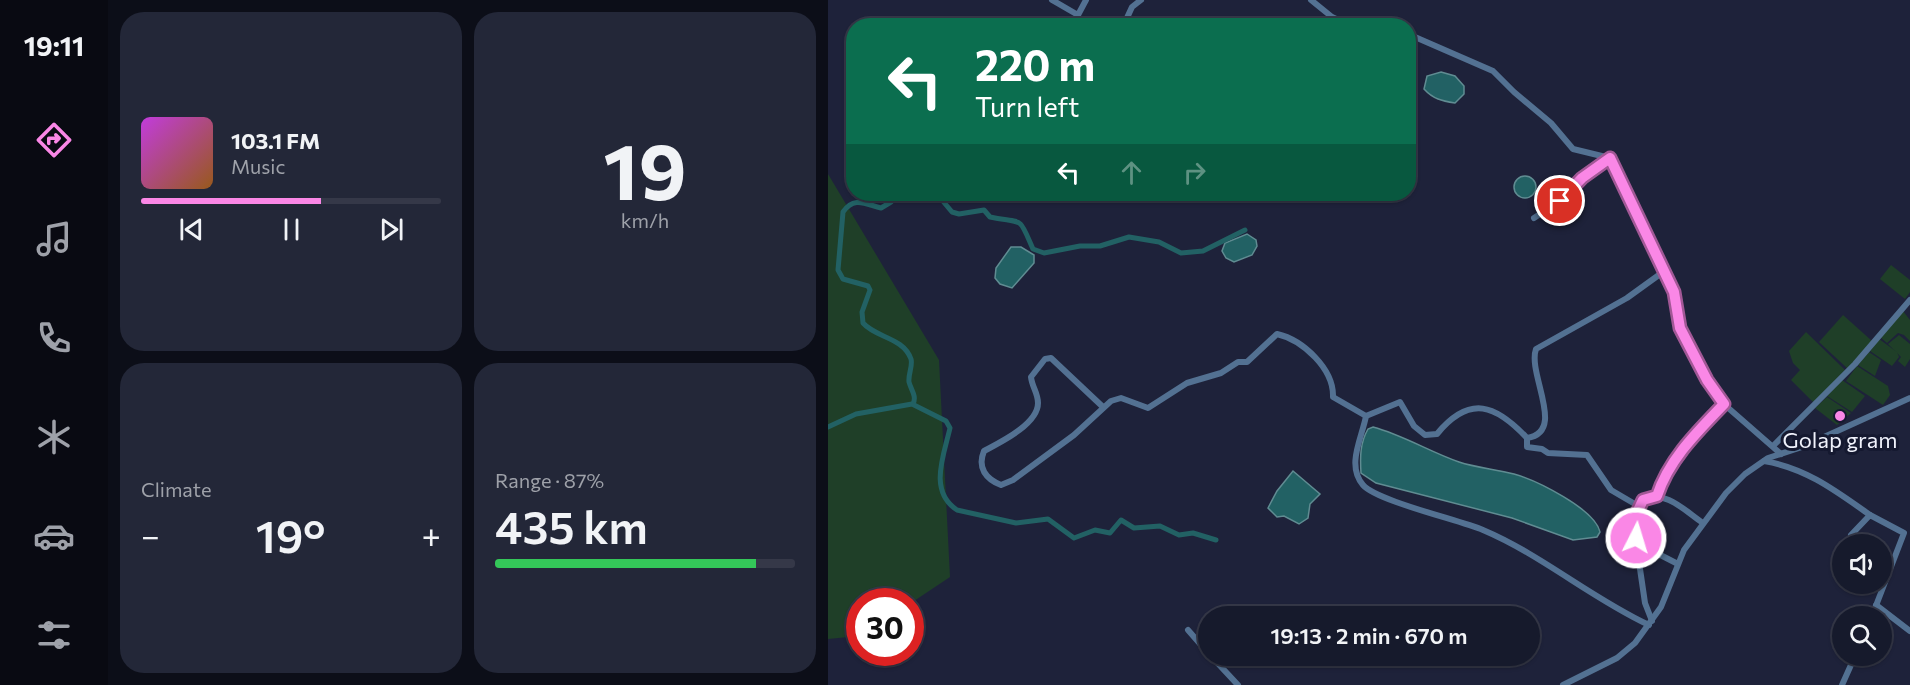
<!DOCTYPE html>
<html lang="en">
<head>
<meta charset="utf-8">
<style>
  body { margin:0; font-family:Commissioner,sans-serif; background:#232738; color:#f1f3f6; height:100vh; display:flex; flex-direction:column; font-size:22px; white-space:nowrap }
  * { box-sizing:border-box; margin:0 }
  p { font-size:20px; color:#9ea1a9 }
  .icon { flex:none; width:33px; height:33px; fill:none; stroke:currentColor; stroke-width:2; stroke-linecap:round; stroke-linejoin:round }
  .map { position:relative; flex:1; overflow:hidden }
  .details { display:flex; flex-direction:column; gap:12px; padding:12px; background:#0c0e18; width:720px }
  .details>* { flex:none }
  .hud { position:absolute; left:18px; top:18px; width:570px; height:183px; border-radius:24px; box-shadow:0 2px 4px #0004,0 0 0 2px #353848; background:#0b6e4f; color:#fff; overflow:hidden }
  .buttons { position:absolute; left:1004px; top:534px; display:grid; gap:12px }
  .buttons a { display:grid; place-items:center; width:60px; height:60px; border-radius:50%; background:#161a2c; box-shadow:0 2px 4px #0004,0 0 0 2px #353848; font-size:30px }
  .speed { position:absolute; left:18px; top:588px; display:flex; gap:12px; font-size:30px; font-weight:700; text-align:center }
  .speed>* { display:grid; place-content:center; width:78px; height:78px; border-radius:50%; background:#161a2c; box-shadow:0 2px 4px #0004,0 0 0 2px #353848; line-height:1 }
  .speed .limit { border:9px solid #d22; background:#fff; color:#111 }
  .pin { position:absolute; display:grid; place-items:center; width:51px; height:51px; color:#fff; margin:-26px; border:3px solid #fff; border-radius:50%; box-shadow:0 2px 6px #0007 }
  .me { position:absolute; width:66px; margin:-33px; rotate:5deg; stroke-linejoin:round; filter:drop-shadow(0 0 4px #0008) }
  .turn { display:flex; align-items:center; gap:21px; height:126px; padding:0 30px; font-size:27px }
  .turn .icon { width:78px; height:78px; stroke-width:2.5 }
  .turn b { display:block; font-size:42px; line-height:51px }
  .lanes { display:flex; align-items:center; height:57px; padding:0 30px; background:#0003; justify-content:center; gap:30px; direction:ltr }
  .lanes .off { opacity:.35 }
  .big { font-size:45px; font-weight:600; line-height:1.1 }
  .details .widget { flex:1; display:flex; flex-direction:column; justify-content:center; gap:9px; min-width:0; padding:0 21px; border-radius:24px; background:#232738 }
  .details .dial { align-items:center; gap:0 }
  .dial b { font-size:78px; line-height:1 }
  .song { display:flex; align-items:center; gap:18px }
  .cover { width:72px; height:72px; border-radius:9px; background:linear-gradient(135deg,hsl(290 70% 55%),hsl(30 70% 35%)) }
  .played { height:6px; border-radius:3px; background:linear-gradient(90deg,#fa87e6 60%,#353848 60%) }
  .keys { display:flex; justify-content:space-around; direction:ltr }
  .heat { display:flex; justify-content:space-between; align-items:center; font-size:33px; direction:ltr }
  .charge { height:9px; border-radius:4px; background:linear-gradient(90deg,#34c759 87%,#353848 0) }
  .details .tiles { flex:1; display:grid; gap:12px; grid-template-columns:repeat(2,1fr) }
  .trip { position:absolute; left:370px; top:606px; width:342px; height:60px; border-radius:30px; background:#161a2c; box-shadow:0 2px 4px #0004,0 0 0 2px #353848; font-weight:600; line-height:60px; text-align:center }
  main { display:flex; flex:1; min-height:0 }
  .menu { display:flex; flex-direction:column; width:108px; justify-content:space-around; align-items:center; background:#090a12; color:#9ea1a9 }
  .menu .icon { width:42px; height:42px }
  .menu .active { color:#fa87e6 }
  .menu b { font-size:27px; color:#f1f3f6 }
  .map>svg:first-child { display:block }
  .green { fill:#1f3f28 }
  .water { fill:#226164; stroke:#608c92; stroke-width:1.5 }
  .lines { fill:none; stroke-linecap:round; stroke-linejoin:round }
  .canal { stroke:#226164; stroke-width:5 }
  .minor { stroke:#537192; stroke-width:6 }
  .route-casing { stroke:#a25896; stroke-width:15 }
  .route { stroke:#fa87e6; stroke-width:10 }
  .poi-dot { fill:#fa87e6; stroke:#151930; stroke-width:2 }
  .labels { text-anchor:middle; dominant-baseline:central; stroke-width:6; stroke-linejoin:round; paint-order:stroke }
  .poi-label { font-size:22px; fill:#f0f2fc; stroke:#151930 }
</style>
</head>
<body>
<main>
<nav class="menu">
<b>19:11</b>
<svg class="icon active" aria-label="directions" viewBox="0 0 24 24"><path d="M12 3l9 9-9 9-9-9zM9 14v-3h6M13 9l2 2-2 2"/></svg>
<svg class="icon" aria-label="music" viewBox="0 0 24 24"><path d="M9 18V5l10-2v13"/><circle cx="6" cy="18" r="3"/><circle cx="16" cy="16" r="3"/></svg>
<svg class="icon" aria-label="phone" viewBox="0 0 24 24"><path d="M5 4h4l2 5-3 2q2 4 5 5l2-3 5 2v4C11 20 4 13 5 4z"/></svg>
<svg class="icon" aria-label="climate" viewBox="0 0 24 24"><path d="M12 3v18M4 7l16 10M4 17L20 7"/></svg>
<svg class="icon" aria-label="car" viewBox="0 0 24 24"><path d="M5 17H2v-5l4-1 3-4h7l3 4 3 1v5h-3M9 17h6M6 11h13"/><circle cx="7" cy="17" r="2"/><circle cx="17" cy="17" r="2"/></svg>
<svg class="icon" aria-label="filters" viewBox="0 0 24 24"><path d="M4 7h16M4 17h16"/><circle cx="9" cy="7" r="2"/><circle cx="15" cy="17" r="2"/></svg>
</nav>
<section class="details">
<div class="tiles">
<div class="widget">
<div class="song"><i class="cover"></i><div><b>103.1 FM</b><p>Music</p></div></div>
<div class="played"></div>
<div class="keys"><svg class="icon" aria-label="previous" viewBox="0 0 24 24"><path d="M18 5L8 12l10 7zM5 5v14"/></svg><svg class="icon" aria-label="pause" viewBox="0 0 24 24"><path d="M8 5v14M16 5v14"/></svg><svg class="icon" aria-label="next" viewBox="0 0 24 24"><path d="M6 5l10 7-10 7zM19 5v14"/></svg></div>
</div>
<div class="widget dial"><b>19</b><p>km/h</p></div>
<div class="widget"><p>Climate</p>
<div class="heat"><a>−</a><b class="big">19°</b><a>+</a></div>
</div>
<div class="widget"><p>Range · 87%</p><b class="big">435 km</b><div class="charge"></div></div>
</div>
</section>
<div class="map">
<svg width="1082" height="685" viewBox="0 0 1082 685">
  <rect width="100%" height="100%" fill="#1e223a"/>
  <g class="green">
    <polygon points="0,174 111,360 122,577 83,603 32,602 31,636 0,639"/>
    <polygon points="1063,265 1082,280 1082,292 1077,299 1052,279"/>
    <polygon points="1075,311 1082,320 1082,341 1076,335 1070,333 1059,343 1052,337"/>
    <polygon points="1015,315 1044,341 1020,369 991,342"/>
    <polygon points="978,332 1017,370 986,403 963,380 972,370 965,363 961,351"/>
    <polygon points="1071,335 1082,344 1082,359 1077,367 1070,361 1073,357 1060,344"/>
    <polygon points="1051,339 1069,352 1071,357 1064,366 1042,351"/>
    <polygon points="1041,352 1053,360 1047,376 1030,365"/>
    <polygon points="1029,366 1060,386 1062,395 1055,405 1018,381"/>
    <polygon points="1014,380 1037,396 1024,412 999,396"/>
    <polygon points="999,397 1023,413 1009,425 987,408"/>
  </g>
  <g class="water">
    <path d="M613,72L627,76L636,86V94L627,103C614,101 605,99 596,89L599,76Z"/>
    <circle cx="697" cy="187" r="11"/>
    <polygon points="419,234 428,240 429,246 424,255 406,262 398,258 394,251 397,243"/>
    <polygon points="183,247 193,247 206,255 206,263 184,288 172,284 167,278 168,268"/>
    <path d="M545,427C575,435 602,452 631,462C649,468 668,469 686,474C708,480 767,509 772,532L769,537L745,540L684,518L548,483L533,473C532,457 532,443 540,429Z"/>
    <polygon points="465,471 492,494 482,504 480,518 471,524 456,516 449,517 440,508 449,491"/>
  </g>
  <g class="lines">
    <g class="canal">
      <path d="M61,194L63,202L53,208C37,204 26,196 15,212L10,270L15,279L40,286L42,290L34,312L35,323C48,338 75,337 83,359C85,366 80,374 81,382C83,390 89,396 85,404"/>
      <path d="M87,194L114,200L124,212L131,214L156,210L162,217C197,224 190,215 205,249L216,253L252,246H272L301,237L331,242L353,253L375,251L417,230"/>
      <path d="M0,427L28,414L84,404L118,421L122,428C116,455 100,491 129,510L188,523L220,519L246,538L267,530L282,533L293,520L306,528L332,526L351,535L365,533L388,540"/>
    </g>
    <g class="minor">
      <polyline points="224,0 250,15 258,0"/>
      <polyline points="483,0 504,17 523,26"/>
      <polyline points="246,26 250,15"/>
      <polyline points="284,26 298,20 304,7 313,0"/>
      <polyline points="580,34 665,71 686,92 723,123 745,149 782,158 846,292 852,328 879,380 898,406 953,454"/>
      <polyline points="706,218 732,201 780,158"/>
      <path d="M275,407L223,358L217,359L203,377C204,387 210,393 210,403C210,424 173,442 156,451C149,468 158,479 173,485L185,480L246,435L283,401L293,398L320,408L359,383L393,373L410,362H419L449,334C475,340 506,369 505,397L538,416C534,438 518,465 535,485C549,501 631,520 655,530C714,555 763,598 821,625"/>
      <path d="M538,416L572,402L586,426L597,435L609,434C642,394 668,405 699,438C739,432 699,374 708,349L799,298L835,272"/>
      <polyline points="699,438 699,447 714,449 720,453 759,455 783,490 812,507"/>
      <polyline points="945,446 1027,364 1082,300"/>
      <path d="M936,461C978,468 1008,491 1042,515"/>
      <path d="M829,496C841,459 869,431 896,404"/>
      <polyline points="1023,535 1042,515 1076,533 1044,616"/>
      <polyline points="809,543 848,563"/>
      <polyline points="1048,605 1082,631"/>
      <path d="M824,621L817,603L805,521L815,499C838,490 856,510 875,523"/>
      <polyline points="360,630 381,654"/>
      <polyline points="383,656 410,685"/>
      <polyline points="735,685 789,658 807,643 833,607 856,550 898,493 917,474 940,458 974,447 1082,398"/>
      <polyline points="1014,685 1027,656"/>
    </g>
  </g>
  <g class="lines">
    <g class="route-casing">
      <path id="route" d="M732,201L754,178L782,158L846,292L852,328L879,380L896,404C870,431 841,459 829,496L815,500L805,521L808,538"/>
    </g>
    <use href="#route" class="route"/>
  </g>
  <circle class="poi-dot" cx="1012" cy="416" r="6"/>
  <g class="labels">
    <g class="poi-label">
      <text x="1012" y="439">Golap gram</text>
    </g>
  </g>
</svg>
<div class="buttons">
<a><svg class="icon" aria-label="sound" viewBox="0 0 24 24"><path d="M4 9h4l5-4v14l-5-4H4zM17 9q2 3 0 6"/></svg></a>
<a><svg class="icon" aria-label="search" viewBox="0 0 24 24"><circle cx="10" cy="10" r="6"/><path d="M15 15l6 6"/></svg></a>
</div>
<div class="speed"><div class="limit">30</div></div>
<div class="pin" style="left:732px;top:201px;background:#d93025"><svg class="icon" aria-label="arrive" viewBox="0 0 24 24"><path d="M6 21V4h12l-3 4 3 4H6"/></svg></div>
<svg class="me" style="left:808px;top:538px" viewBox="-20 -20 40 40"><circle r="17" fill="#fa87e6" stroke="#fff" stroke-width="3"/><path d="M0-11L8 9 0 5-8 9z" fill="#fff"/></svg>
<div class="trip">19:13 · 2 min · 670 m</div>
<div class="hud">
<div class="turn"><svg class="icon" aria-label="left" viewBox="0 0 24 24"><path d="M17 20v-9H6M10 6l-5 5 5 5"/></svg><div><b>220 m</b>Turn left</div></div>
<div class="lanes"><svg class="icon" aria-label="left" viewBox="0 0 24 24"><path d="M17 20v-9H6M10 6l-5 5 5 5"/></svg><svg class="icon off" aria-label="ahead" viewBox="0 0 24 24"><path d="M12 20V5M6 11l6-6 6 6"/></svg><svg class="icon off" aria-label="right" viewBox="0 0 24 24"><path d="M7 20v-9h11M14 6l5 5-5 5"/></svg></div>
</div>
</div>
</main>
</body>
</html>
